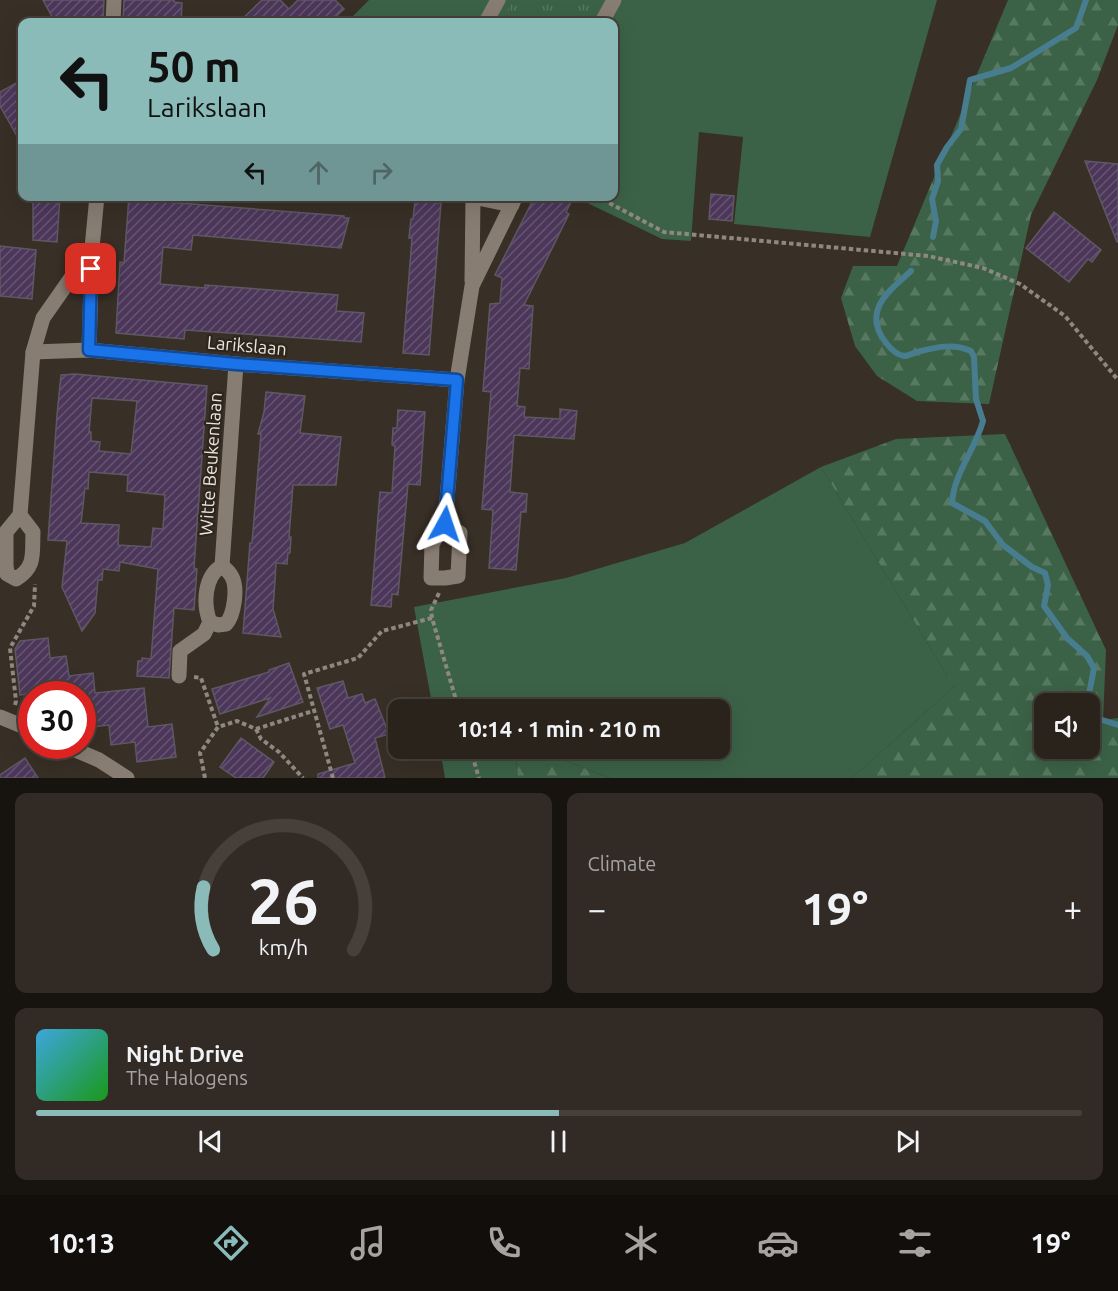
<!DOCTYPE html>
<html lang="en">
<head>
<meta charset="utf-8">
<style>
  body { margin:0; font-family:Ubuntu,sans-serif; background:#322b25; color:#f1f3f6; height:100vh; display:flex; flex-direction:column; font-size:22px; white-space:nowrap }
  * { box-sizing:border-box; margin:0 }
  p { font-size:20px; color:#a5a4a3 }
  .icon { flex:none; width:33px; height:33px; fill:none; stroke:currentColor; stroke-width:2; stroke-linecap:round; stroke-linejoin:round }
  .map { position:relative; height:778px; overflow:hidden }
  .sheet { display:flex; flex-direction:column; gap:15px; padding:15px; background:#17130f; flex:1 }
  .sheet>* { flex:none }
  .top-card { position:absolute; left:18px; top:18px; width:600px; height:183px; border-radius:12px; box-shadow:0 6px 24px #0002,0 0 0 2px #46403b; background:#8bbbb9; color:#111; overflow:hidden }
  .controls { position:absolute; left:1034px; top:693px; display:grid; gap:12px }
  .controls a { display:grid; place-items:center; width:66px; height:66px; border-radius:12px; background:#2a231c; box-shadow:0 6px 24px #0002,0 0 0 2px #46403b; font-size:30px }
  .speed { position:absolute; left:18px; top:681px; display:flex; gap:12px; font-size:30px; font-weight:700; text-align:center }
  .speed>* { display:grid; place-content:center; width:78px; height:78px; border-radius:50%; background:#2a231c; box-shadow:0 6px 24px #0002,0 0 0 2px #46403b; line-height:1 }
  .speed .limit { border:9px solid #d22; background:#fff; color:#111 }
  .pin { position:absolute; display:grid; place-items:center; width:51px; height:51px; color:#fff; margin:-26px; border-radius:12px; box-shadow:0 3px 9px #0006 }
  .me { position:absolute; width:66px; margin:-33px; rotate:5deg; stroke-linejoin:round; filter:drop-shadow(0 0 4px #0008) }
  .turn { display:flex; align-items:center; gap:21px; height:126px; padding:0 30px; font-size:27px }
  .turn .icon { width:78px; height:78px; stroke-width:2.5 }
  .turn b { display:block; font-size:42px; line-height:51px }
  .lanes { display:flex; align-items:center; height:57px; padding:0 30px; background:#0003; justify-content:center; gap:30px; direction:ltr }
  .lanes .off { opacity:.35 }
  .big { font-size:45px; font-weight:600; line-height:1.1 }
  .sheet .card { flex:1; display:flex; flex-direction:column; justify-content:center; gap:9px; min-width:0; padding:0 21px; border-radius:12px; background:#322b25 }
  .sheet .dial { align-items:center; gap:0 }
  .dial svg { height:156px; overflow:visible; fill:none; stroke:#46403b; stroke-width:7; stroke-linecap:round; text-anchor:middle }
  .dial text { fill:#f1f3f6; stroke:none }
  .song { display:flex; align-items:center; gap:18px }
  .cover { width:72px; height:72px; border-radius:9px; background:linear-gradient(135deg,hsl(200 70% 55%),hsl(120 70% 35%)) }
  .played { height:6px; border-radius:3px; background:linear-gradient(90deg,#8bbbb9 50%,#46403b 50%) }
  .keys { display:flex; justify-content:space-around; direction:ltr }
  .heat { display:flex; justify-content:space-between; align-items:center; font-size:33px; direction:ltr }
  .sheet .tiles { flex:1; display:grid; gap:15px; grid-template-columns:1fr 1fr }
  .card:last-child { grid-column:span 2 }
  .trip { position:absolute; left:388px; top:699px; width:342px; height:60px; border-radius:12px; background:#2a231c; box-shadow:0 6px 24px #0002,0 0 0 2px #46403b; font-weight:600; line-height:60px; text-align:center }
  .menu { display:flex; height:96px; justify-content:space-around; align-items:center; background:#110e0b; color:#a5a4a3 }
  .menu .icon { width:42px; height:42px }
  .menu .active { color:#8bbbb9 }
  .menu b { font-size:27px; color:#f1f3f6 }
  .map>svg:first-child { display:block }
  .grass { fill:#3b6247 }
  .forest { fill:url(#forest-firs); fill-rule:evenodd }
  .park { fill:url(#park-tufts) }
  .lines { fill:none; stroke-linecap:round; stroke-linejoin:round }
  .stream { stroke:#487d8f; stroke-width:6 }
  .building { fill:url(#building-hatch); stroke:#5f5864; stroke-width:1.5; fill-rule:evenodd }
  .path { stroke:#8f8881; stroke-width:4; stroke-dasharray:4.5 3; stroke-linecap:butt }
  .minor { stroke:#887d72; stroke-width:15 }
  .route-casing { stroke:#114b97; stroke-width:15 }
  .route { stroke:#1a73e8; stroke-width:10 }
  .labels { text-anchor:middle; dominant-baseline:central; stroke-width:4.5; stroke-linejoin:round; paint-order:stroke }
  .street-label { font-size:18px; fill:#e9e4de; stroke:#2e251c }
</style>
</head>
<body>
<div class="map">
<svg width="1118" height="778" viewBox="0 0 1118 778">
  <defs>
    <pattern id="forest-firs" width="22" height="20" patternUnits="userSpaceOnUse" patternTransform="scale(1.5)"><rect width="22" height="20" fill="#3b6247"/><path d="M5 1l3.5 6h-7zM16 11l3.5 6h-7z" fill="#577861"/></pattern>
    <pattern id="park-tufts" width="24" height="20" patternUnits="userSpaceOnUse" patternTransform="scale(1.5)"><rect width="24" height="20" fill="#3b6247"/><path d="M3 7l-1-3M5 7V3M7 7l1-3M15 17l-1-3M17 17v-4M19 17l1-3" fill="none" stroke="#577861"/></pattern>
    <pattern id="building-hatch" width="6" height="6" patternUnits="userSpaceOnUse" patternTransform="scale(1.5)"><rect width="6" height="6" fill="#4c375a"/><path d="M-1 1l2-2M0 6l6-6M5 7l2-2" fill="none" stroke="#665471"/></pattern>
  </defs>
  <rect width="100%" height="100%" fill="#382f26"/>
  <g class="grass">
    <polygon points="369,0 937,0 870,237 734,224 743,137 699,132 691,241 662,239 575,197 614,196 614,22 347,22"/>
    <polygon points="821,467 954,687 852,778 610,778 535,749 720,748 720,710 433,709 414,607 566,578 685,543"/>
    <polygon points="440,749 515,749 518,778 445,778"/>
  </g>
  <g class="forest">
    <polygon points="1008,0 1118,0 1118,25 1097,80 1031,215 989,404 917,401 877,376 855,346 841,298 853,266 897,266"/>
    <path d="M1005,434L1106,650L1103,720L1118,718V778H852L954,687L821,467L896,439ZM1044,704H1089V748H1044Z"/>
    <polygon points="515,749 535,749 610,778 518,778"/>
  </g>
  <polygon class="park" points="513,0 605,0 594,22 501,22"/>
  <g class="lines">
    <g class="stream">
      <polyline points="933,237 936,221 932,199 938,181 937,165 947,147 961,129 970,80 1011,68 1076,28 1086,0"/>
      <path d="M911,271C889,291 861,311 886,343C890,348 897,355 904,356C908,356 914,353 917,352C936,347 954,343 971,351L974,357L976,399L983,421C975,450 954,473 952,503L985,521L1003,545L1032,567L1045,573L1048,585L1044,606L1067,638L1087,656L1094,668L1089,694L1092,706L1099,719L1118,725"/>
    </g>
  </g>
  <g class="building">
    <polygon points="43,0 104,0 103,22 55,22"/>
    <polygon points="124,0 174,0 174,2 182,3 181,22 123,22"/>
    <polygon points="262,0 280,0 289,9 298,0 335,0 344,9 330,22 239,22"/>
    <polygon points="18,82 22,90 22,145 0,106 0,92"/>
    <polygon points="1085,161 1118,164 1118,242 1117,242"/>
    <polygon points="711,194 734,196 732,221 709,219"/>
    <polygon points="33,196 60,196 57,242 33,240"/>
    <polygon points="129,196 167,196 167,202 344,216 344,218 349,218 341,248 193,235 191,250 163,247 160,284 205,288 205,285 338,295 336,311 364,313 361,342 185,330 184,339 116,333 120,262 124,263"/>
    <polygon points="535,196 559,196 571,202 566,212 569,214 524,305 533,306 530,351 529,369 520,368 517,406 525,407 524,417 560,419 560,409 577,411 574,439 514,435 510,492 527,494 526,512 521,512 516,570 489,568 493,510 482,509 491,392 483,391 490,304 500,303 502,278 495,275"/>
    <polygon points="415,201 441,203 429,355 403,353 412,238 409,238 411,219 413,219"/>
    <polygon points="1054,212 1101,250 1092,262 1088,259 1069,282 1026,248"/>
    <polygon points="0,246 36,250 32,299 0,296"/>
    <path d="M75,374L207,386L194,568L197,569L194,610L174,608L169,678L137,676L138,661H142V658L151,659L158,569L120,562L119,571L103,569L102,580H98L95,613L82,631L62,587L67,541L48,540L57,415L61,375ZM92,398L137,401L131,454L99,451L100,442L91,441V432H89ZM89,472L128,475L127,491L165,495L163,529L153,528L151,547L118,545L119,525L81,523L85,488L88,489Z"/>
    <polygon points="266,392 305,396 300,433 341,437 336,485 293,485 289,537 291,537 290,553 288,553 287,564 276,563 275,581 273,609 281,637 243,633 250,543 252,543 261,434 258,434 264,412"/>
    <polygon points="398,410 425,412 420,485 408,484 398,595 392,594 391,607 371,605 380,492 392,493 395,446 392,445 393,428 397,428"/>
    <polygon points="48,638 50,658 66,656 69,676 93,673 95,693 144,688 148,727 172,724 176,757 137,762 135,742 111,745 109,725 84,728 83,694 56,694 56,691 20,695 15,649 20,641"/>
    <polygon points="289,663 303,702 257,717 270,698 220,714 212,689 269,672 269,670"/>
    <polygon points="343,681 348,698 362,694 365,703 375,699 389,734 375,738 385,778 318,778 318,774 355,763 343,725 330,729 317,688"/>
    <polygon points="241,738 274,762 263,778 236,778 220,767"/>
    <polygon points="25,758 38,778 0,778 0,775"/>
  </g>
  <g class="lines">
    <g class="path">
      <polyline points="596,196 664,232 928,256 983,268 1020,284 1065,316 1118,380"/>
      <polyline points="439,593 431,610 432,618 459,710"/>
      <polyline points="194,677 201,678 218,727"/>
      <polyline points="15,705 16,701 10,648 34,606 35,584"/>
      <polyline points="256,729 261,739 279,752 303,778"/>
      <polyline points="470,748 479,778"/>
      <polyline points="205,778 200,753 218,727 237,721 256,729 313,711"/>
      <polyline points="333,778 304,674 358,658 382,631 432,618"/>
    </g>
    <g class="minor">
      <polyline points="113,22 114,0"/>
      <polyline points="486,22 498,0"/>
      <polyline points="602,22 614,0"/>
      <polyline points="472,281 473,197 512,205"/>
      <polyline points="89,350 92,248 97,196"/>
      <polyline points="33,352 89,350 236,364 457,380"/>
      <path d="M20,515L33,532C32,554 36,567 16,579L7,574L6,565V532L20,515L33,352L43,318L92,248"/>
      <polyline points="445,524 460,533 458,576 445,578 431,578 432,544 445,524 457,380 472,286 516,196"/>
      <path d="M222,566C204,576 203,604 210,622L218,625L226,624C234,615 238,589 232,577C230,573 226,569 222,566L236,364"/>
      <polyline points="179,676 180,651 204,634 210,622"/>
      <polyline points="0,717 32,730"/>
      <polyline points="66,746 99,760 127,778"/>
    </g>
  </g>
  <g class="lines">
    <g class="route-casing">
      <polyline id="route" points="91,269 89,350 236,364 457,380 445,524"/>
    </g>
    <use href="#route" class="route"/>
  </g>
  <g class="labels">
    <g class="street-label">
      <text transform="translate(247 345) rotate(5)">Larikslaan</text>
      <text transform="translate(210 464) rotate(-86)">Witte Beukenlaan</text>
    </g>
  </g>
</svg>
<div class="controls">
<a><svg class="icon" aria-label="sound" viewBox="0 0 24 24"><path d="M4 9h4l5-4v14l-5-4H4zM17 9q2 3 0 6"/></svg></a>
</div>
<div class="speed"><div class="limit">30</div></div>
<div class="pin" style="left:91px;top:269px;background:#d93025"><svg class="icon" aria-label="arrive" viewBox="0 0 24 24"><path d="M6 21V4h12l-3 4 3 4H6"/></svg></div>
<svg class="me" style="left:445px;top:524px" viewBox="-20 -20 40 40"><path d="M0-17L14 15 0 8-14 15z" fill="#1a73e8" stroke="#fff" stroke-width="4"/></svg>
<div class="trip">10:14 · 1 min · 210 m</div>
<div class="top-card">
<div class="turn"><svg class="icon" aria-label="left" viewBox="0 0 24 24"><path d="M17 20v-9H6M10 6l-5 5 5 5"/></svg><div><b>50 m</b>Larikslaan</div></div>
<div class="lanes"><svg class="icon" aria-label="left" viewBox="0 0 24 24"><path d="M17 20v-9H6M10 6l-5 5 5 5"/></svg><svg class="icon off" aria-label="ahead" viewBox="0 0 24 24"><path d="M12 20V5M6 11l6-6 6 6"/></svg><svg class="icon off" aria-label="right" viewBox="0 0 24 24"><path d="M7 20v-9h11M14 6l5 5-5 5"/></svg></div>
</div>
</div>
<section class="sheet">
<div class="tiles">
<div class="card dial"><svg viewBox="0 0 100 80">
<path d="M14 69A42 42 0 1 1 86 69"/>
<path d="M14 69A42 42 0 0 1 9 37" stroke="#8bbbb9"/>
<text x="50" y="56" font-size="32" font-weight="700">26</text>
<text x="50" y="72" font-size="11">km/h</text>
</svg></div>
<div class="card"><p>Climate</p>
<div class="heat"><a>−</a><b class="big">19°</b><a>+</a></div>
</div>
<div class="card">
<div class="song"><i class="cover"></i><div><b>Night Drive</b><p>The Halogens</p></div></div>
<div class="played"></div>
<div class="keys"><svg class="icon" aria-label="previous" viewBox="0 0 24 24"><path d="M18 5L8 12l10 7zM5 5v14"/></svg><svg class="icon" aria-label="pause" viewBox="0 0 24 24"><path d="M8 5v14M16 5v14"/></svg><svg class="icon" aria-label="next" viewBox="0 0 24 24"><path d="M6 5l10 7-10 7zM19 5v14"/></svg></div>
</div>
</div>
</section>
<nav class="menu">
<b>10:13</b>
<svg class="icon active" aria-label="directions" viewBox="0 0 24 24"><path d="M12 3l9 9-9 9-9-9zM9 14v-3h6M13 9l2 2-2 2"/></svg>
<svg class="icon" aria-label="music" viewBox="0 0 24 24"><path d="M9 18V5l10-2v13"/><circle cx="6" cy="18" r="3"/><circle cx="16" cy="16" r="3"/></svg>
<svg class="icon" aria-label="phone" viewBox="0 0 24 24"><path d="M5 4h4l2 5-3 2q2 4 5 5l2-3 5 2v4C11 20 4 13 5 4z"/></svg>
<svg class="icon" aria-label="climate" viewBox="0 0 24 24"><path d="M12 3v18M4 7l16 10M4 17L20 7"/></svg>
<svg class="icon" aria-label="car" viewBox="0 0 24 24"><path d="M5 17H2v-5l4-1 3-4h7l3 4 3 1v5h-3M9 17h6M6 11h13"/><circle cx="7" cy="17" r="2"/><circle cx="17" cy="17" r="2"/></svg>
<svg class="icon" aria-label="filters" viewBox="0 0 24 24"><path d="M4 7h16M4 17h16"/><circle cx="9" cy="7" r="2"/><circle cx="15" cy="17" r="2"/></svg>
<b>19°</b>
</nav>
</body>
</html>
